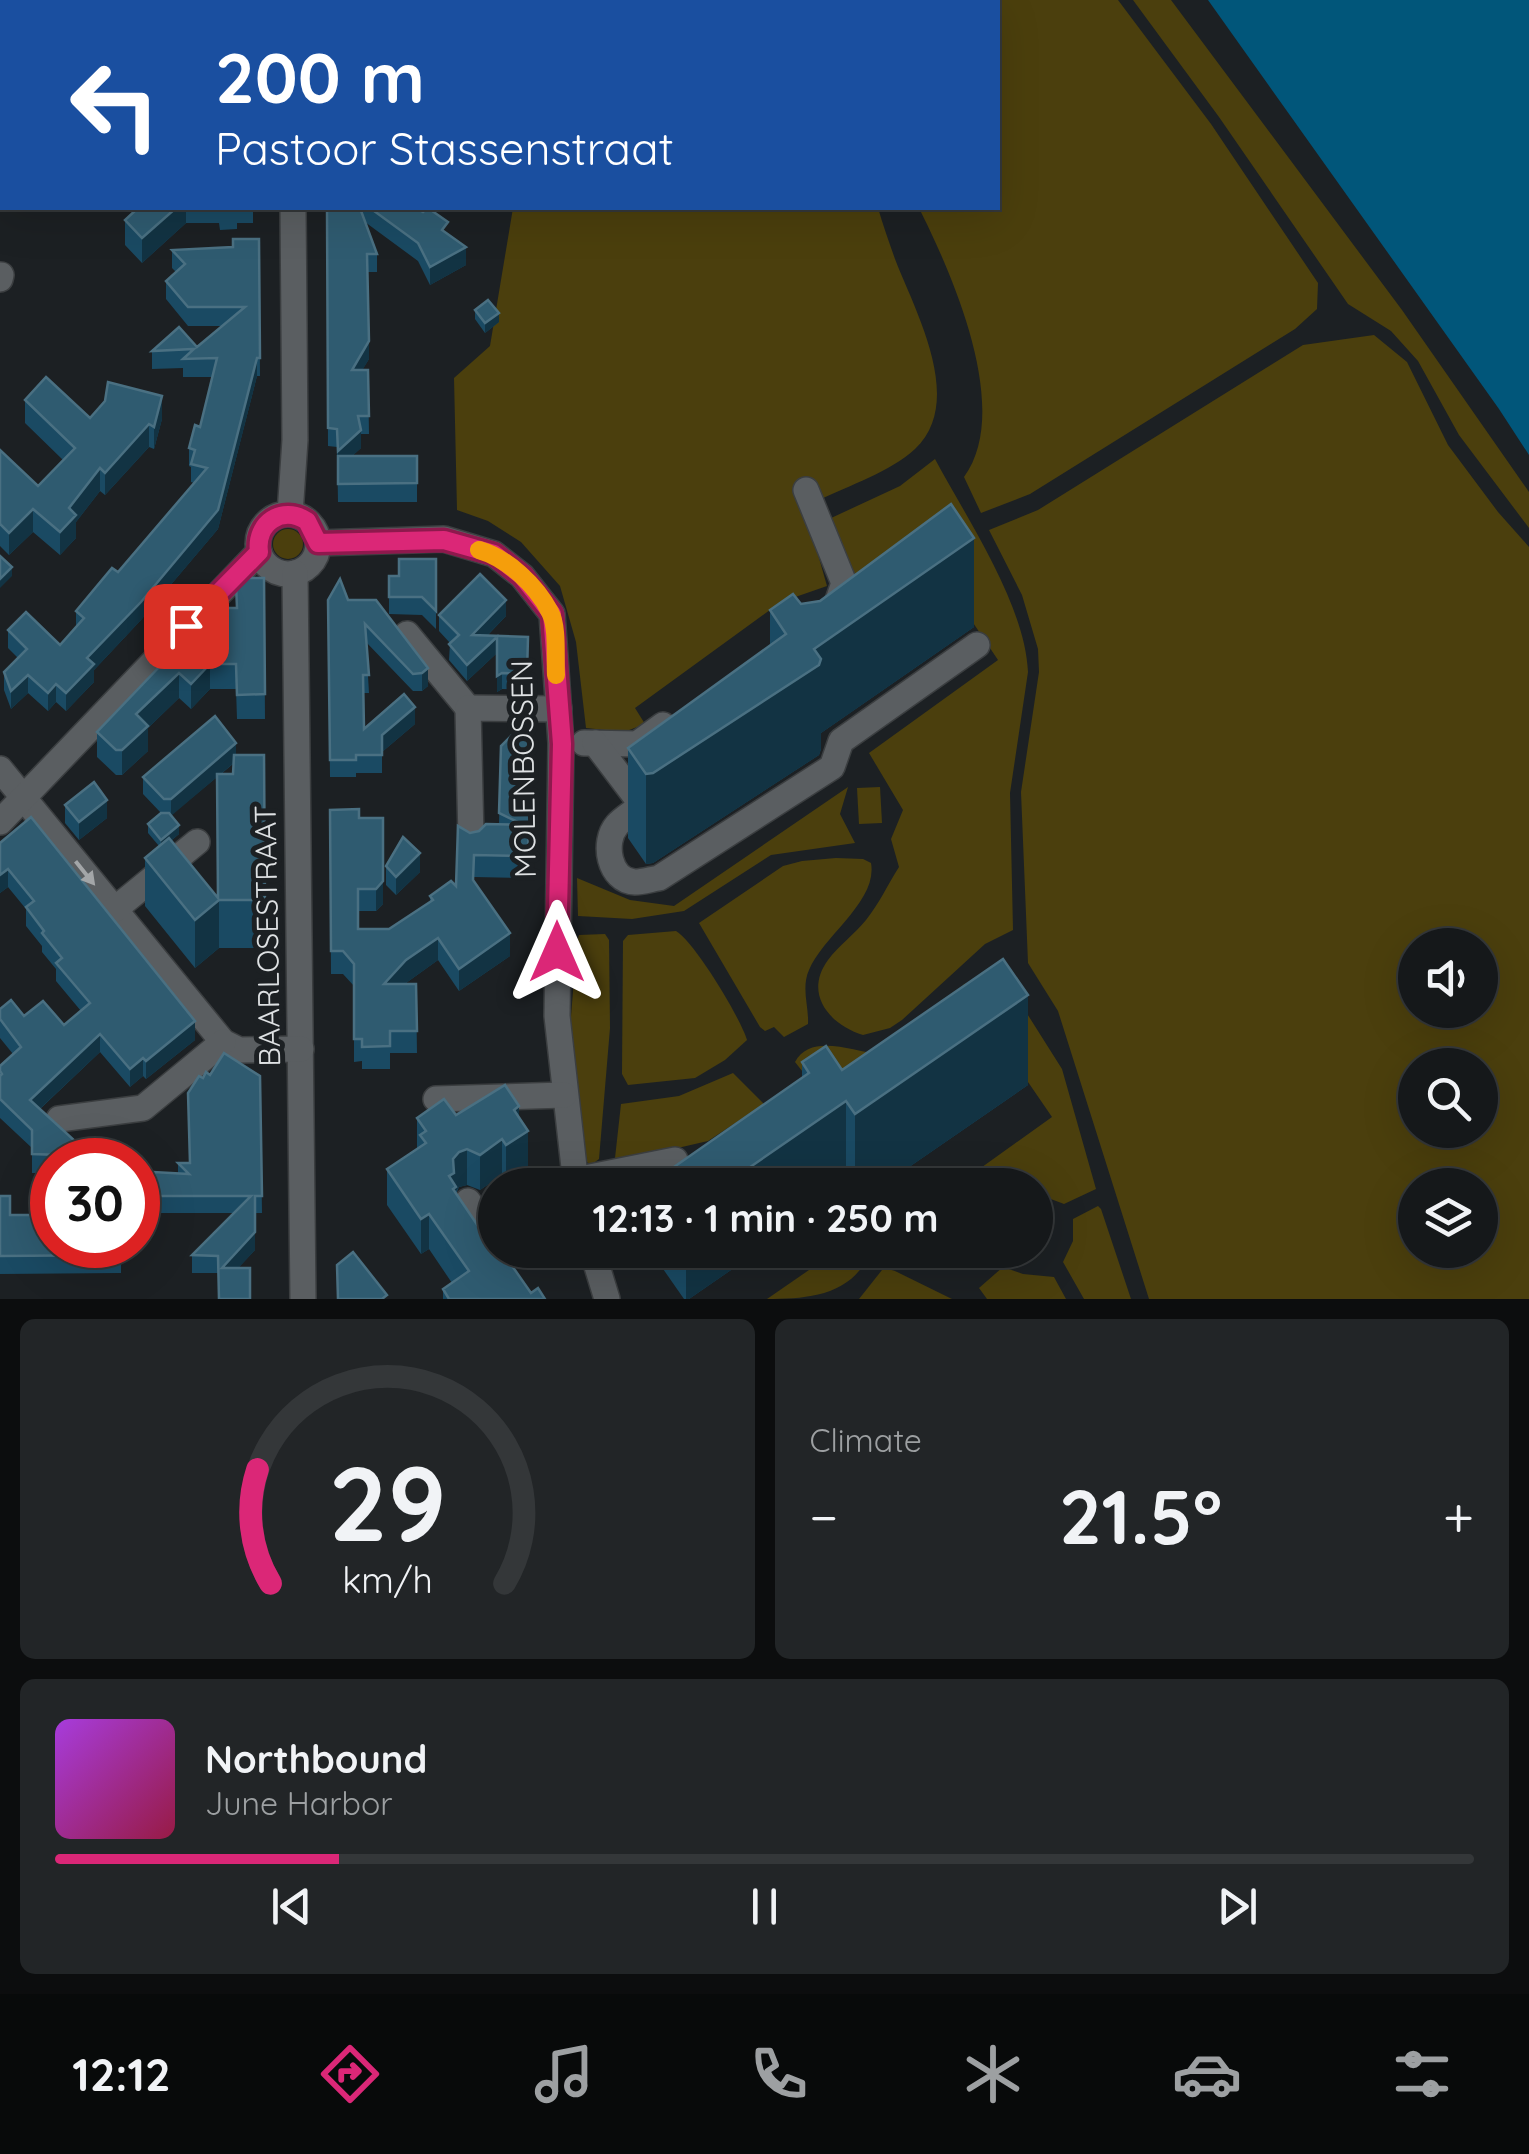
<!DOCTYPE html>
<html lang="en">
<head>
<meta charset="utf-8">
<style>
  body { margin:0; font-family:Quicksand,sans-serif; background:#222527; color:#f1f3f6; height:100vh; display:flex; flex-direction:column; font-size:38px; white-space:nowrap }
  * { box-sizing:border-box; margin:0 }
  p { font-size:32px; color:#9da0a2 }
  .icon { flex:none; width:55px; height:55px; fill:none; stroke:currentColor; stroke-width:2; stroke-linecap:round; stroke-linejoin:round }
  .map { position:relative; height:1299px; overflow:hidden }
  .details { display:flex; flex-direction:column; gap:20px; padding:20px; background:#0c0d0e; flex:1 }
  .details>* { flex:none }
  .guide { position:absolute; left:0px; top:0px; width:1000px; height:210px; box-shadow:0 10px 40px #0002,0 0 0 2px #343739; background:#1a4fa0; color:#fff; overflow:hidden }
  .fabs { position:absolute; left:1398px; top:928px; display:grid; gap:20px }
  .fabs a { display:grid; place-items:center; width:100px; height:100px; border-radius:50%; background:#15181a; box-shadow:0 10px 40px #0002,0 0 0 2px #343739; font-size:50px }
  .speed { position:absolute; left:30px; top:1138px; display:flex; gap:20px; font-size:50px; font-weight:700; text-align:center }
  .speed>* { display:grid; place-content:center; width:130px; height:130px; border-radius:50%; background:#15181a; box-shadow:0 10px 40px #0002,0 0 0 2px #343739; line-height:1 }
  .speed .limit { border:15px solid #d22; background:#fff; color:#111 }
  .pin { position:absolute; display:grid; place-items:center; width:85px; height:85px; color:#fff; margin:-42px; border-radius:20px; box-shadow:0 5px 15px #0006 }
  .me { position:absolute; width:110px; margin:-55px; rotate:0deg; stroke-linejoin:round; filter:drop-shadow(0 0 8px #0008) }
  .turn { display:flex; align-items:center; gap:35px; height:210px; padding:0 50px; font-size:45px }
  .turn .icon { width:130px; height:130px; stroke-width:2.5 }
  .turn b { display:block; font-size:70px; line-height:85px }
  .big { font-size:75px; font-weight:700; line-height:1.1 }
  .details .card { flex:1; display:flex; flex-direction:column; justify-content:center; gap:15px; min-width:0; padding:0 35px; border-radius:15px; background:#222527 }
  .details .dial { align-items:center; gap:0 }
  .dial svg { height:260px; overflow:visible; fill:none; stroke:#343739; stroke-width:7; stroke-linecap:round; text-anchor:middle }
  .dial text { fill:#f1f3f6; stroke:none }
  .song { display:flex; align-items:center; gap:30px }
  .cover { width:120px; height:120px; border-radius:15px; background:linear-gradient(135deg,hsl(280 70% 55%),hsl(340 70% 35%)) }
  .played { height:10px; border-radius:5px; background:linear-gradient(90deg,#db2777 20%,#343739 20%) }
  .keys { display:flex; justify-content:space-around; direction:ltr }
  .heat { display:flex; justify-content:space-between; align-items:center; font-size:55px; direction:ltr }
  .details .tiles { flex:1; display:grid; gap:20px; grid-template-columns:1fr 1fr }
  .card:last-child { grid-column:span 2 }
  .trip { position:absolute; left:478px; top:1168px; width:575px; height:100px; border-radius:50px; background:#15181a; box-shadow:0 10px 40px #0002,0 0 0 2px #343739; font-weight:700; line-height:100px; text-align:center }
  .tabs { display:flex; height:160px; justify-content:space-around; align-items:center; background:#080a0a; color:#9da0a2 }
  .tabs .icon { width:70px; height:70px }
  .tabs .active { color:#db2777 }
  .tabs b { font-size:45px; color:#f1f3f6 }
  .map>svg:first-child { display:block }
  .green { fill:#4b3f0d; fill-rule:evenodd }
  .water { fill:#01567a }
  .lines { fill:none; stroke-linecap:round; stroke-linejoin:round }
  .minor-casing { stroke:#3b3e40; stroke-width:28 }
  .minor { stroke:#5a5e61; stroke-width:25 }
  .wall { fill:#1a4a63; fill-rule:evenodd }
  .shaded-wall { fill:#123343 }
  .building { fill:#2f5b70; stroke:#4a7082; stroke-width:2.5 }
  .oneway { fill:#a3a6a8 }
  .route-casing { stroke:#8e194d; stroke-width:25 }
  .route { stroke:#db2777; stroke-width:18 }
  .slow { stroke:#f59e0b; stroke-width:18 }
  .labels { text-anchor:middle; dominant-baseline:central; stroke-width:10; stroke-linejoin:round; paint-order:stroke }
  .street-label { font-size:30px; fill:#dee1e3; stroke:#1c2023 }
</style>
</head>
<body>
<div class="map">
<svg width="1529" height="1299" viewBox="0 0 1529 1299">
  <rect width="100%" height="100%" fill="#1c2023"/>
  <g class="green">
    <polygon points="487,0 799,0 800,2 487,2"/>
    <path d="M821,0H1118L1211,124L1318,283L1317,309L1295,329L1030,494L981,513L964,477C1013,410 952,274 919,208H998V2Z"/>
    <polygon points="1133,0 1171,0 1402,310 1529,492 1529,528 1459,435 1418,361 1391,331 1348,304 1219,117"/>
    <path d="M513,208H878C883,225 889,242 895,259C915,311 966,401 915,449C890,472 850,485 819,500L798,484L827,586L781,602L635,708L645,724L624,732L586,728L576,642L560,586L521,542L488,521L457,510L454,378L490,346Z"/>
    <path d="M1374,335L1407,362L1448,445L1498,512L1529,547V1299H1149L1058,1011L1028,963L1021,792L1039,672L1038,649L1022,595L989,530L1038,510L1303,345ZM1415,945H1480V1010H1415ZM1415,1065H1480V1130H1415ZM1415,1185H1480V1250H1415Z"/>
    <path d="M935,459C967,519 1025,604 1028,672L1010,793L1013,930L985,944L902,1020L890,1028L863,1035C830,1025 803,994 828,960C839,945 855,934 866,920C879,904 888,884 899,867L891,839L903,810L869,753L998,660L927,554L847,609L829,519L900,486Z"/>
    <circle cx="288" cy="544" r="15"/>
    <polygon points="848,787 840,814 855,843 771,855 684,911 632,919 578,916 577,878 630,900 674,906"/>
    <polygon points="880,787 882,823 859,824 857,788"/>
    <path d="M836,858L863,859L871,863C878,901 823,936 809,970C801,988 809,1006 808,1024L784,1037L774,1027L765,1031L760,1027L699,923L783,866L802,861Z"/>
    <path d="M676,931C694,941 741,1019 747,1040L725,1060L695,1078L628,1085L622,1074L623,941L628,935Z"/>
    <polygon points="605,934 609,940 610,1028 599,1159 591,1165 583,1159 570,1029 577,941 579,935"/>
    <path d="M1002,974L1062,1069L1096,1189L1064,1204L1035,1193V1185H957L1052,1117L982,1015L836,1114L795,1062C810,1033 853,1051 878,1054L937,1016L964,984Z"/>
    <polygon points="733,1073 764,1104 708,1141 621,1161 615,1158 621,1104 679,1096"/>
    <polygon points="1098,1206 1101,1209 1131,1299 1084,1299 1063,1262 1073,1241 1073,1219"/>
    <path d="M838,1250H854L868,1257C849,1296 806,1299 767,1299Z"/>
    <polygon points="1003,1267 1023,1274 1054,1277 1066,1299 987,1299 979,1288"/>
    <polygon points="888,1269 895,1271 952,1299 859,1299 882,1270"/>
  </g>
  <polygon class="water" points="1208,0 1529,0 1529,455 1499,409"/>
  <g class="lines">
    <g class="minor-casing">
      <g id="minor">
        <polyline points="292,0 292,2"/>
        <polyline points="0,279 1,275"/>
        <polyline points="806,490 844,583 836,606 828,612"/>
        <polyline points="290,514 295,440 293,208"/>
        <circle cx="288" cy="544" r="30"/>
        <polyline points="318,543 444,539 494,554 522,576 552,614 561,743 557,1016 576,1185"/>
        <polyline points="295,573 303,1299"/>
        <polyline points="407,634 468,708"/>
        <polyline points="584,743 637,744 663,725"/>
        <path d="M595,743L642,805C634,812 623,818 617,825C602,842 609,881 635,882C642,882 652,879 659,878L832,767L841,741L977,645"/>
        <polyline points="0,769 223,1042 239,1050 301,1049"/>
        <polyline points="0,822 259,552"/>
        <polyline points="471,839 468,708 559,709"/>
        <polyline points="114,910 197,842"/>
        <polyline points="436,1099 564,1095"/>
        <polyline points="59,1119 143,1108 223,1042"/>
        <polyline points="575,1180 675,1160"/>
        <polyline points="468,1201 495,1239"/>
        <polyline points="592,1250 607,1299"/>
      </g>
    </g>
    <use href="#minor" class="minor"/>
  </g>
  <g class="wall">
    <polygon points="0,0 2,2 2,77 0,77"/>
    <polygon points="138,208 253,208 253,223 237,223 237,229 220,230 219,223 186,223 142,263 125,245 125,220"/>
    <polygon points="327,208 416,208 448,234 466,265 430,285 418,261 365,222 377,254 377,272 367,272 369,359 362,370 368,370 369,434 361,434 361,448 352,456 417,456 417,502 338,502 337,447 328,446"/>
    <polygon points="259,239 260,376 257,376 218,529 141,620 94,670 94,682 66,711 56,702 48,711 28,693 11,709 4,690 4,672 18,658 8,648 8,630 60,645 76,626 76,611 118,572 194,483 191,482 191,467 189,466 189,448 200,427 213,377 183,377 183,368 152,369 152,351 197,347 223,326 188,326 166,299 166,281 176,272 172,268 172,250 233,247"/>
    <polygon points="475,310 499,322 485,333 475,319"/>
    <polygon points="25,400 90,418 162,419 154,449 149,447 105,495 100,491 76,522 76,538 60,555 33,532 9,555 0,546 0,450 38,486 63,460 25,423"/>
    <polygon points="436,559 436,629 422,615 389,614 389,576 399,576"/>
    <polygon points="264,578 265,719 237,719 236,689 210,689 191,709 179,698 148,728 148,751 122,775 116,775 97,757 97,732 212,620 236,608"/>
    <polygon points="328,600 348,600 428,668 428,686 422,691 413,691 366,642 369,693 363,693 364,729 415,724 382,752 382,773 356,773 356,777 330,777"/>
    <polygon points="801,604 974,627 821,733 821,749 819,755 653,863 646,864 628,838 628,748 770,647 770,610"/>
    <polygon points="439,615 506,616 487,636 528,637 527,690 502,689 497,692 497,653 467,681 449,660 450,643 439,631"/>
    <polygon points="532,715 528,878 474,877 474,881 510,956 459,991 438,960 406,983 405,984 416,984 417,1053 390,1053 390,1069 362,1069 362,1061 354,1062 354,986 343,974 331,974 330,810 359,818 383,904 376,911 358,911 358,929 389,929 430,902 430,896 456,886 470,833 499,824 501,746"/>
    <path d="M236,755H264L265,948H219L195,968L145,906V858L159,846L148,833V824L161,813L143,794V777ZM234,763L233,774H221ZM217,777L218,898L172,840L179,834L171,815Z"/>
    <polygon points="65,805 107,818 79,840 65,823"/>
    <polygon points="0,843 195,1040 146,1079 143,1076 130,1087 100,1052 40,1109 87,1160 52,1160 52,1173 32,1173 32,1148 0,1118 0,1066 13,1054 0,1038 0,1009 64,1025 81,1011 56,981 56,969 42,952 42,946 26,926 26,909 8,887 0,893"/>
    <polygon points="386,866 420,872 396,895 386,885"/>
    <polygon points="802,1062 842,1070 1028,1085 883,1185 661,1185 661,1176 802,1078"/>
    <polygon points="210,1075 260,1076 262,1213 255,1213 255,1250 238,1268 218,1273 192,1273 192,1255 234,1213 138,1213 138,1177 178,1173 178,1163 189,1163 203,1078"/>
    <polygon points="456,1115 519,1118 528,1166 506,1181 502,1175 480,1190 467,1185 459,1187 456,1194 493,1248 531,1293 545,1299 443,1299 443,1289 452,1283 429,1249 421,1254 387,1205 387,1169 417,1149 417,1118"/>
    <polygon points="0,1196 10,1215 121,1245 121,1273 0,1274"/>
    <polygon points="661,1250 760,1250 689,1299 684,1299 661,1266"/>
  </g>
  <g class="shaded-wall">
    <polygon points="176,208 186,208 186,223 142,263 142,238"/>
    <polygon points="466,247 466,265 430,285 430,267"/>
    <polygon points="499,313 499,322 485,333 485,323"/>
    <polygon points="369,341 369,359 352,388 352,370"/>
    <polygon points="257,358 257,376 218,529 141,620 94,670 94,682 66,711 66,693 87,658 218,510"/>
    <polygon points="162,396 162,419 154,449 154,427"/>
    <polygon points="149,424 149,447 105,495 105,473"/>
    <polygon points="361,430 361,448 338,469 338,451"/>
    <polygon points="100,468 100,491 76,522 76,538 60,555 60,532 69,508"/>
    <polygon points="33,509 33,532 9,555 9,533"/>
    <polygon points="974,538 974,627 821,733 821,749 819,755 653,863 646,864 646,774 814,649"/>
    <polygon points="12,567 12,576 0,588 0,579"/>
    <polygon points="506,600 506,616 472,651 472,635"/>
    <polygon points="497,637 497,653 467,681 467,665"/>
    <polygon points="210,664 210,689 191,709 191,684"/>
    <polygon points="428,668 428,686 422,691 422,673"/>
    <polygon points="179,673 179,698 148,728 148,751 122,775 122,750 136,714"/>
    <polygon points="502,673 502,689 497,692 497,676"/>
    <polygon points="28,675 28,693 11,709 11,691"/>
    <polygon points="56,684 56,702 48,711 48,693"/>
    <polygon points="415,707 415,724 382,752 382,735"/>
    <polygon points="236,743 236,761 171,816 171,799"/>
    <polygon points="107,800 107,818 79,840 79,822"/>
    <polygon points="179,825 179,834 161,849 161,840"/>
    <polygon points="420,853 420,872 396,895 396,877"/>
    <polygon points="8,869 8,887 0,893 0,875"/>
    <polygon points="383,881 383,904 376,911 376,889"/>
    <polygon points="219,900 219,948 195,968 195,920"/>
    <polygon points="510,933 510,956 459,991 459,969"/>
    <polygon points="438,938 438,960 406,983 384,1007 384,984 406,960"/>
    <polygon points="1028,995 1028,1085 883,1185 855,1185 855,1114"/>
    <polygon points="195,1021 195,1040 146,1079 146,1061"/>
    <polygon points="100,1034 100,1052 30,1118 30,1100"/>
    <polygon points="143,1058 143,1076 130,1087 130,1069"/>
    <polygon points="846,1101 846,1185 724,1185"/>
    <polygon points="519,1106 519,1137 528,1131 528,1166 506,1181 506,1145 514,1110"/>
    <polygon points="502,1139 502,1175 480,1190 480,1155"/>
    <polygon points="467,1149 467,1185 459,1187 456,1191 456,1223 449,1176 453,1159 459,1152"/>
    <polygon points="429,1214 429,1249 421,1254 421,1219"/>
    <polygon points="255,1232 255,1250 222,1286 222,1268"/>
    <polygon points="686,1250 760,1250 689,1299 686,1299"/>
  </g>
  <g class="building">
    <polygon points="0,0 29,0 44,2 2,2 2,59 0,59"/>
    <polygon points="97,0 150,0 148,2 94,2"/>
    <polygon points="163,0 218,0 222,2 166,2"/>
    <rect x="222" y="0" width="38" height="2"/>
    <rect x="338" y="0" width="37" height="2"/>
    <polygon points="138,208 176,208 142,238 125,220"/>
    <polygon points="327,208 360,208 377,254 367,254 369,341 352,370 368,370 369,416 358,416 361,430 338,451 337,429 328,428"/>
    <polygon points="370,208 416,208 423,212 428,208 448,222 442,230 466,247 430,267 418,243"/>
    <polygon points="233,239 259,239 260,358 257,358 218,510 141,602 87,658 94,664 66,693 56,684 48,693 28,675 11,691 4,672 27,649 8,630 26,612 60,645 84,618 76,611 112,568 118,572 207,468 191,464 195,450 189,448 195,425 200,427 217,358 183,359 194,349 152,351 179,327 197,347 245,307 188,307 166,281 185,264 172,250 233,247"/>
    <polygon points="488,300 499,313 485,323 475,310"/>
    <polygon points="46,377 90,418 105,401 108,382 162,396 154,427 149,424 105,473 100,468 69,508 76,515 60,532 33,509 9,533 0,524 0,450 38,486 75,448 25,400"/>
    <polygon points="338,456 417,456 417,483 338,484"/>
    <polygon points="951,504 974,538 814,649 821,659 819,665 653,773 646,774 628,748 786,634 770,610 793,594 801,604 820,601"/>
    <polygon points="0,556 12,567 0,579"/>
    <polygon points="399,559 436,559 436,611 422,597 389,597 389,576 399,576"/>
    <polygon points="480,574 506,600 472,635 528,637 527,674 502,673 497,676 497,637 467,665 449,644 459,635 439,615"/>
    <polygon points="249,578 264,578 265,694 237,695 236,664 210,664 191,684 179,673 136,714 148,726 122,750 116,750 97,732 208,616 212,620 224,608 237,608 236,584"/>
    <polygon points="340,579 348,600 376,600 428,668 422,673 413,674 365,624 369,675 363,675 364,729 404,694 415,707 382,735 382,755 356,755 356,760 330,760 328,600"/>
    <polygon points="532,715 529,828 529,825 522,824 499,813 501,746"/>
    <polygon points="215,716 236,743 171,799 164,799 143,777"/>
    <polygon points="234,755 264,755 265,900 219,900 195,920 145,858 169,838 218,898 217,774 233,774"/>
    <polygon points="94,782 107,800 79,822 65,805"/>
    <polygon points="359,809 359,818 383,818 383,881 376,889 358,889 358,929 389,929 433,900 430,896 451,881 456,886 458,826 470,833 479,831 486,824 529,825 528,856 474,855 473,880 510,933 459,969 438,938 406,960 384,984 416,984 417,1031 390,1031 390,1046 362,1047 362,1039 354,1039 354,964 343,951 331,951 330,810"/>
    <polygon points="161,813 169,813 179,825 161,840 148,824"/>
    <polygon points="31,817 195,1021 146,1061 143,1058 130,1069 100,1034 30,1100 87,1152 80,1160 66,1160 60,1155 32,1154 32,1130 0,1099 0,1076 2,1074 0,1071 0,1066 21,1047 0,1019 0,1009 11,1000 24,1016 43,1001 64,1025 90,1003 56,963 62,958 42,933 44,931 26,907 34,901 8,869 0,875 0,843"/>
    <polygon points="403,837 420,853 396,877 386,866"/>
    <polygon points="1003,959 1028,995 855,1114 846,1101 724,1185 667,1185 661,1176 809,1073 802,1062 826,1046 842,1070"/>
    <polygon points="224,1053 260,1076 262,1196 255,1196 255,1232 222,1268 250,1268 250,1299 219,1299 218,1256 192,1255 251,1196 138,1196 138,1177 154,1176 154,1172 189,1174 178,1163 190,1163 188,1093 199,1076 203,1078 206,1072 210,1075"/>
    <polygon points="505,1085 519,1106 514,1110 528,1131 506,1145 502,1139 480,1155 467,1149 459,1152 453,1159 454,1173 449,1176 456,1187 453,1189 493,1248 495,1246 495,1250 501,1250 531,1293 538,1288 545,1299 449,1299 443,1289 469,1271 429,1214 421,1219 387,1169 426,1143 420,1135 426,1131 417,1118 444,1099 456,1115"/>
    <polygon points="0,1196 10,1196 10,1215 52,1215 52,1245 121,1245 121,1255 0,1256"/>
    <polygon points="353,1252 387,1295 382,1299 338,1299 337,1265"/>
  </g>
  <defs><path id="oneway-solid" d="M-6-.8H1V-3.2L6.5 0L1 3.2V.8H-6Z" transform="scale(2.5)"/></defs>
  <use class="oneway" href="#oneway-solid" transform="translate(85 873) rotate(51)"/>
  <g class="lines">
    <g class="route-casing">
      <path id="route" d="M186,626L259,552C255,523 282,505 307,521L318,543L444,540L494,554L522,576L552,614L562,744L557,952"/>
    </g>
    <use href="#route" class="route"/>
    <path class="slow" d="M479,550C507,558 536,585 550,612C558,627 555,657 556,675"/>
  </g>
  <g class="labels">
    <g class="street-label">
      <text transform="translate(523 769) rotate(-91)">MOLENBOSSEN</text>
      <text transform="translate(267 936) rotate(-91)">BAARLOSESTRAAT</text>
    </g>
  </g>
</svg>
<div class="fabs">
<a><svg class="icon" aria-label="sound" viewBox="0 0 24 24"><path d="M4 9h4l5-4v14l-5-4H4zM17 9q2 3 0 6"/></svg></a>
<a><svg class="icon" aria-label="search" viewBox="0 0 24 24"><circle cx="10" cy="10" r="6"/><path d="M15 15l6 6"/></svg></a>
<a><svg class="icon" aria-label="layers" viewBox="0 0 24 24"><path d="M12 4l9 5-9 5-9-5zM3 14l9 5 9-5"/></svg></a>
</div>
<div class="speed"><div class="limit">30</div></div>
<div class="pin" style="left:186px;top:626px;background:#d93025"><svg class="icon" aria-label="arrive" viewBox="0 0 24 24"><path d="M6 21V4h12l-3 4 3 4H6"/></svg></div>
<svg class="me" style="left:557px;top:952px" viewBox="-20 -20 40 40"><path d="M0-17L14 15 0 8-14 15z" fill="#db2777" stroke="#fff" stroke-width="4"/></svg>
<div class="trip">12:13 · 1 min · 250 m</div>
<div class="guide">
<div class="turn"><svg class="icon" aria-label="left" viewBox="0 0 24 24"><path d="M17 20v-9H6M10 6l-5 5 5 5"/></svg><div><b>200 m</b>Pastoor Stassenstraat</div></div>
</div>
</div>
<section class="details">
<div class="tiles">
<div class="card dial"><svg viewBox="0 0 100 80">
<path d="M14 69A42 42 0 1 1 86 69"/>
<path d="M14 69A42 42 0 0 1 10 34" stroke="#db2777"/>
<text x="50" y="56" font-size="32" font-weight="700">29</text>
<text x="50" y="72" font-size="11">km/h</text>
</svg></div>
<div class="card"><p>Climate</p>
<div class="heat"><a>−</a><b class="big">21.5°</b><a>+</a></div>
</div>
<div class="card">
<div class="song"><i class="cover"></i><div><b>Northbound</b><p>June Harbor</p></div></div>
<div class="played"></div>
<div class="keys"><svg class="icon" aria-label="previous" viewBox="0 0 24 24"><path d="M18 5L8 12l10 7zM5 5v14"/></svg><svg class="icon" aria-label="pause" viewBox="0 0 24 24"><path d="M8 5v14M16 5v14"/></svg><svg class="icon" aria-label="next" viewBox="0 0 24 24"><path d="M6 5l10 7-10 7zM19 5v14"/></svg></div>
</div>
</div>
</section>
<nav class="tabs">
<b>12:12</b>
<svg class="icon active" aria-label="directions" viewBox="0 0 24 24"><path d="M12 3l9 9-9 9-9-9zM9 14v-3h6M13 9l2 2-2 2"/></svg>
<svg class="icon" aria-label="music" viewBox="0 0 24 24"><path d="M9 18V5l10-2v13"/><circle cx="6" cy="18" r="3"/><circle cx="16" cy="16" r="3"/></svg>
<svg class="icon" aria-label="phone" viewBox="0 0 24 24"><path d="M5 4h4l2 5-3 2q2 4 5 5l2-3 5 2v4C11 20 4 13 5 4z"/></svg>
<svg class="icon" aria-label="climate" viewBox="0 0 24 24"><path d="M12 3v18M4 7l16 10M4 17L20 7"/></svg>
<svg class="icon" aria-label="car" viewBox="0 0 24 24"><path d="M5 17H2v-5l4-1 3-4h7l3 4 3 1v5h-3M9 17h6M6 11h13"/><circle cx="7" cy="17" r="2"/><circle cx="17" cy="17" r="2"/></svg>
<svg class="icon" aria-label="filters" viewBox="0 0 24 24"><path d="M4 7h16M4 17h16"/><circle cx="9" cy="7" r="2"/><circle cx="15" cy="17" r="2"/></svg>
</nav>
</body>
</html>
